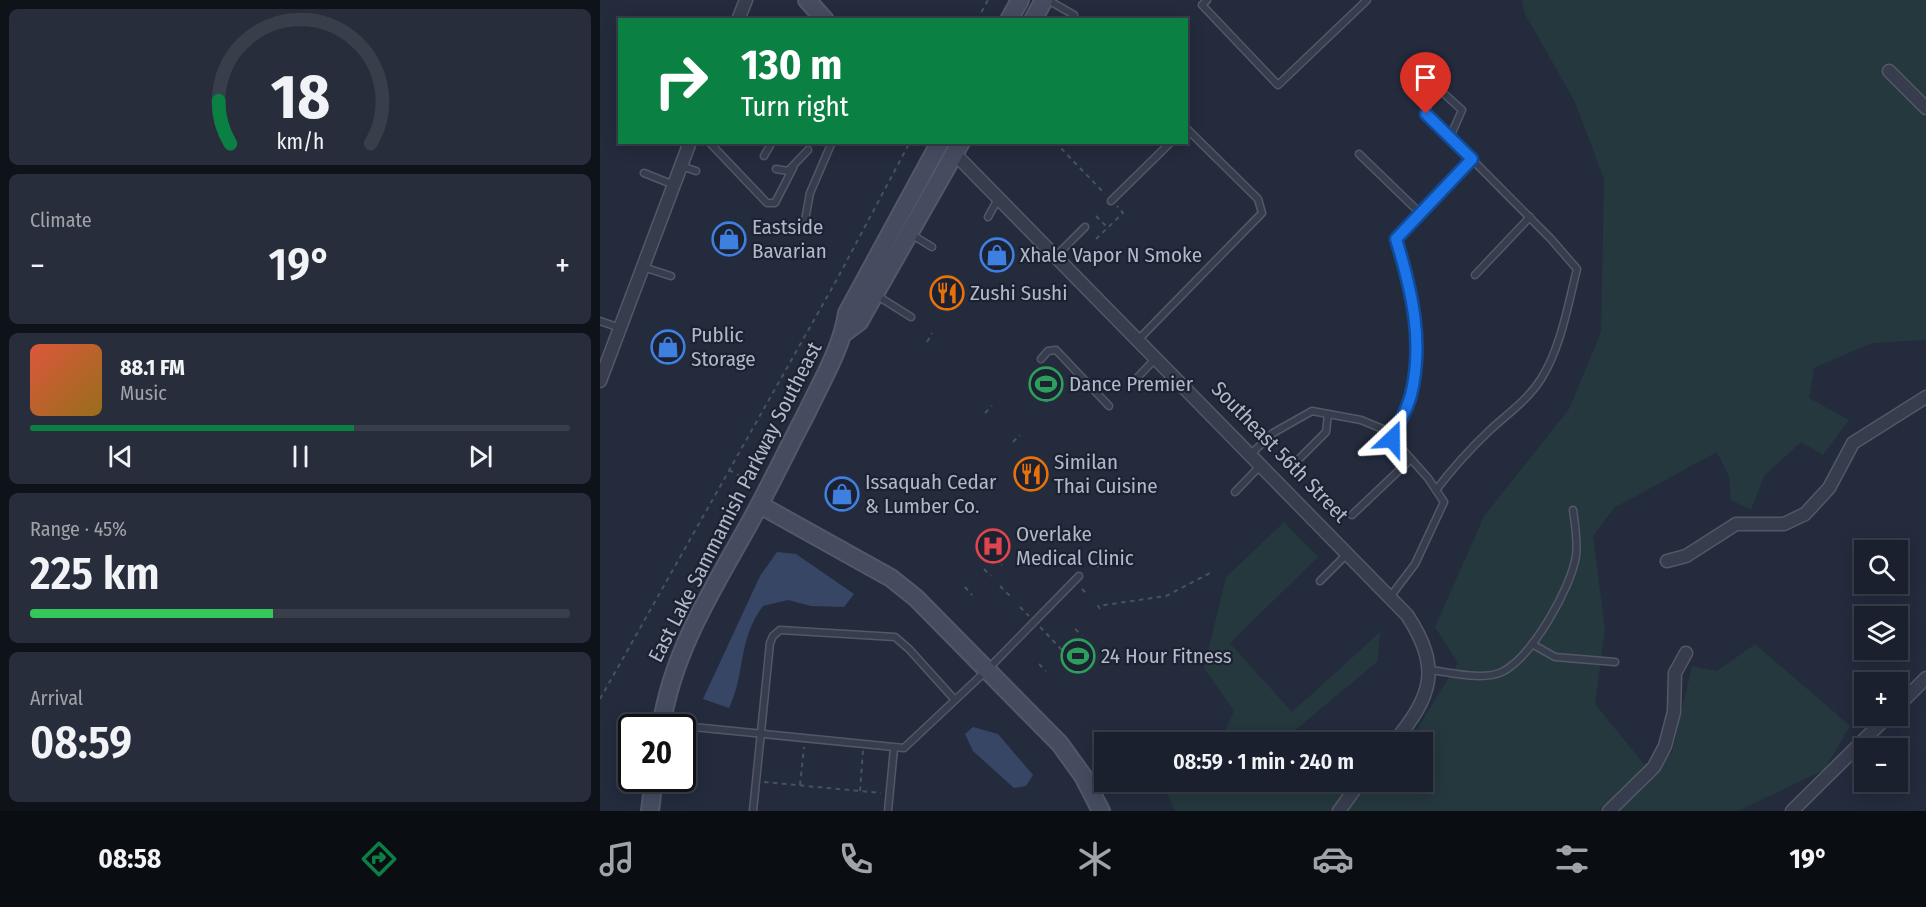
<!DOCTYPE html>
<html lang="en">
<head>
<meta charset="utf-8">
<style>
  body { margin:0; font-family:"Fira Sans Condensed",sans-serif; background:#272d3a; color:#f1f3f6; height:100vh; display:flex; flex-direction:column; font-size:22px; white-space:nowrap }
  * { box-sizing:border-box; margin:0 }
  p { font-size:20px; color:#9fa3aa }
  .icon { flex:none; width:33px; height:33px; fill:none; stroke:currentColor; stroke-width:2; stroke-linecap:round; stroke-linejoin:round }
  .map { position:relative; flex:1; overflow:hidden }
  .drawer { display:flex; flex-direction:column; gap:9px; padding:9px; background:#0e1219; width:600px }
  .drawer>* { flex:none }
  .top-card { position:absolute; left:18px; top:18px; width:570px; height:126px; border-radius:0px; box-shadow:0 3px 15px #0003,0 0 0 2px #383e4a; background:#0b8043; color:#fff; overflow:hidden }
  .fabs { position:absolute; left:1254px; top:540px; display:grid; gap:12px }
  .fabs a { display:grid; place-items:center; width:54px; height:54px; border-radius:0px; background:#1a202e; box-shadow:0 3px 15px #0003,0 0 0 2px #383e4a; font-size:30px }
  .speed { position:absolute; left:18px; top:714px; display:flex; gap:12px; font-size:30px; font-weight:700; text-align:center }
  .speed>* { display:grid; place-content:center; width:78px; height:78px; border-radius:50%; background:#1a202e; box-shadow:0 3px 15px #0003,0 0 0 2px #383e4a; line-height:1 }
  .speed .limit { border:3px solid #111; border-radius:9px; background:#fff; color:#111 }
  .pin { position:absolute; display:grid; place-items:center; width:51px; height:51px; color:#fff; margin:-62px -26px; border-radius:50% 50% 50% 0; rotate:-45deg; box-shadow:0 0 6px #0007 }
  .pin .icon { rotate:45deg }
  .me { position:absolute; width:66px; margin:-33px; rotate:23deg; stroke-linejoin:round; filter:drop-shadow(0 0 4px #0008) }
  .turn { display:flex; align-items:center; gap:21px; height:126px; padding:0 24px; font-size:27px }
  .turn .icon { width:78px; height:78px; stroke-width:2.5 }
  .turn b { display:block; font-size:42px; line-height:51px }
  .big { font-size:45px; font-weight:600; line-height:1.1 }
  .drawer .tile { flex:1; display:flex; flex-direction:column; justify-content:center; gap:9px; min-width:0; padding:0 21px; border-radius:9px; background:#272d3a }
  .drawer .dial { align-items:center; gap:0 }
  .dial svg { height:156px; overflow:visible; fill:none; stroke:#383e4a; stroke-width:7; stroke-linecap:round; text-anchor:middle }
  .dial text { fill:#f1f3f6; stroke:none }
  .song { display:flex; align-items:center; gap:18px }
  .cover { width:72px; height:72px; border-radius:9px; background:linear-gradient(135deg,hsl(10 70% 55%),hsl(40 70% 35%)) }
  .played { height:6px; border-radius:3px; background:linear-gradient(90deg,#0b8043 60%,#383e4a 60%) }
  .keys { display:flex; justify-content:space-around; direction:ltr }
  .heat { display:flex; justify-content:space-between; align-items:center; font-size:33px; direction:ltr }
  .charge { height:9px; border-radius:4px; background:linear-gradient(90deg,#34c759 45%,#383e4a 0) }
  .trip { position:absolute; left:494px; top:732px; width:339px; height:60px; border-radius:0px; background:#1a202e; box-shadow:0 3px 15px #0003,0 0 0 2px #383e4a; font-weight:600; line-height:60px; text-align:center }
  .menu { display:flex; height:96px; justify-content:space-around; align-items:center; background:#0a0d12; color:#9fa3aa }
  .menu .icon { width:42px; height:42px }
  .menu .active { color:#0b8043 }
  .menu b { font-size:27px; color:#f1f3f6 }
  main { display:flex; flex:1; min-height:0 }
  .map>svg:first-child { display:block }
  .green { fill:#25383e }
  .water { fill:#384666 }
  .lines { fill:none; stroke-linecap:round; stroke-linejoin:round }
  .lane-casing { stroke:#525868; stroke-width:9 }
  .street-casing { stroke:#525868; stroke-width:15 }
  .secondary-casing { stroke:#525868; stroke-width:20 }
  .path { stroke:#43555b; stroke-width:2; stroke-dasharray:4.5 4.5; stroke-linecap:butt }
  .lane { stroke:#373d4d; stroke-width:6 }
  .street { stroke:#373d4d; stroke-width:12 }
  .secondary { stroke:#454c60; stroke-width:16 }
  .route-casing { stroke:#114b97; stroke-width:15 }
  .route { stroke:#1a73e8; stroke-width:10 }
  .labels { text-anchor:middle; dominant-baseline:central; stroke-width:4.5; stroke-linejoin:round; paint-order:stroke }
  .poi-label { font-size:21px; fill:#b3b8c8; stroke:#1c2232; text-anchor:start }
  .street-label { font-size:21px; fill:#b3b8c8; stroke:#1c2232 }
</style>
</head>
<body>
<main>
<section class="drawer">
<div class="tile dial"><svg viewBox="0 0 100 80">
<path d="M14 69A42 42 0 1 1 86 69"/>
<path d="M14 69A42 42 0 0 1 8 47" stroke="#0b8043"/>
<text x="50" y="56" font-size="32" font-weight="700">18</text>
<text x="50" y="72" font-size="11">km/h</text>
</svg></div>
<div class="tile"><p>Climate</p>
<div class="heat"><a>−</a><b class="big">19°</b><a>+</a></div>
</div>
<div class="tile">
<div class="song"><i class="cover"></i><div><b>88.1 FM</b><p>Music</p></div></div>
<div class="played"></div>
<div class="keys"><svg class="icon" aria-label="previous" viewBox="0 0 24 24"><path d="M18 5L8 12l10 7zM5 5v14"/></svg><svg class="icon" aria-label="pause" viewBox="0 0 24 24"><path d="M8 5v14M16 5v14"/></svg><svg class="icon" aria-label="next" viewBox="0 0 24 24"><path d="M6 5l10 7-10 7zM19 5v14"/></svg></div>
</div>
<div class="tile"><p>Range · 45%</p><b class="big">225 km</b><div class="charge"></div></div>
<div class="tile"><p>Arrival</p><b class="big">08:59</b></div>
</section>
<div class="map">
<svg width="1326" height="811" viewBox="0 0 1326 811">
  <rect width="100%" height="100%" fill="#232b3d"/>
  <g class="green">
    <polygon points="922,0 1326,0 1326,340 1272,343 1214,368 1209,398 1249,420 1223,455 1201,442 1164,476 1151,510 1131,500 1129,477 1117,452 1014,508 993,536 1005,629 995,704 1044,764 1072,753 1092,666 1117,671 1155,644 1250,726 1224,770 1138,811 575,811 562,782 670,782 671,794 700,782 822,782 822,742 809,742 858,663 835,627 884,516 969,409 1001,332 1004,179 975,102 925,14"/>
    <polygon points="684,522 718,557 630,643 692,712 780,632 778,661 681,742 620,742 634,711 604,668 626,577"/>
  </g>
  <g class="water">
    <path d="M177,552L196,554L254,594L244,607L211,606L188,600L163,606C137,641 146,672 129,708L103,699L160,576Z"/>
    <polygon points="373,727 398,734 433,775 426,786 414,788 373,751 365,734"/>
  </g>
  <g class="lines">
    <g class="lane-casing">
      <g id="lane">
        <polyline points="448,0 474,15"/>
        <polyline points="607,0 602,5 678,85 767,0"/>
        <polyline points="109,142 167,203 175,203 193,168"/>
        <polyline points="759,154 821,214"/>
        <polyline points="164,156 172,142"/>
        <polyline points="81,166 96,171"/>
        <polyline points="176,169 188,171 208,150"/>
        <polyline points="44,173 74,185"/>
        <polyline points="511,201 571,142"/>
        <polyline points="388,217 398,199"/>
        <polyline points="205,220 210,193 232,142"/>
        <polyline points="309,233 332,247"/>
        <polyline points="456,256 485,227"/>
        <polyline points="43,267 71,276"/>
        <polyline points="875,275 930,217"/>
        <polyline points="276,295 311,317"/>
        <polyline points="0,321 20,328"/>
        <polyline points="538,340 662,213 658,199 586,128"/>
        <polyline points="441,359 448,351 456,350 509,406"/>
        <polyline points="535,380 555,359"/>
        <path d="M792,439C798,425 807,410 811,395C824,342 812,291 796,239L872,159"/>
        <polyline points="651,454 673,433 712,411 761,420 785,430 828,478 844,502 815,564 790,597"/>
        <polyline points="695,463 726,432 728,414"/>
        <path d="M836,490C852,469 870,449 889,431C907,414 927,401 941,379C961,347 968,305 977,269L951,239L827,114L828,100L840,90L862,110L851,135"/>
        <polyline points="635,492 661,465"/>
        <polyline points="752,515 811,459"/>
        <polyline points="720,581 747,554"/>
        <polyline points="932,644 955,657 1015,662"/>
        <path d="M829,670C850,672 882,681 902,672C932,657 971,588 976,556C978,541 975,525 973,510"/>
        <polyline points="63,724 304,748 386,671 479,576"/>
        <polyline points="153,811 170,643 173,636 180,630 295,637 309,649 355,700"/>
        <polyline points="288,811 294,748"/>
      </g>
    </g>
    <g class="street-casing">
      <g id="street">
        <polyline points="138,20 146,0"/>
        <polyline points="1289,71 1326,108"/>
        <path d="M354,153L807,615C842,668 832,696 794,742"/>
        <polyline points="0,381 90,142"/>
        <polyline points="1067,561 1086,556 1136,524 1184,524 1205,514 1229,488 1253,443 1326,397"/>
        <polyline points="1298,706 1326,678"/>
        <polyline points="739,811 760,782"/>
        <polyline points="1009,811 1054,767 1065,746 1074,712 1075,673 1086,653"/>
        <polyline points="1192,811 1288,716"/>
      </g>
    </g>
    <g class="secondary-casing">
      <g id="secondary">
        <polyline points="207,0 225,20"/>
        <polyline points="409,20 420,0"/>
        <polyline points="433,20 444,0"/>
        <polyline points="244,333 259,322 361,142"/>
        <polyline points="160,505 291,578 316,598 460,744 483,776 501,811"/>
        <path d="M61,728C72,652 113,589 149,524C169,488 187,450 206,414C221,382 242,348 247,313L340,142"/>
        <polyline points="50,811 54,778"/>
      </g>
    </g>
    <g class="path">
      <polyline points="377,20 388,0"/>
      <polyline points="455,142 505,194"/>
      <polyline points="496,216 509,229"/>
      <polyline points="496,239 523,213 517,206"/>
      <polyline points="327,342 332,333"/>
      <polyline points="446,402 453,395"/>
      <polyline points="385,413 392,406"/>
      <polyline points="413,442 420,435"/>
      <polyline points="129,470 151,482"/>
      <polyline points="395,558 402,565"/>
      <polyline points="497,567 500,564"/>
      <polyline points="384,569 391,576"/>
      <polyline points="400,586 411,597"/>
      <polyline points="365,587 372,595"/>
      <polyline points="482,589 487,594"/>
      <polyline points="420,607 429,616"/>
      <polyline points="500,609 498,606 566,596 612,572"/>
      <polyline points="440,627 464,652"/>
      <polyline points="475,629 482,635"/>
      <polyline points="439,664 446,671"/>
      <polyline points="0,699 236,281 310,142"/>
      <polyline points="164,782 281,793"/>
      <polyline points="200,785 204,747"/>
      <polyline points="260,791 263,750"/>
    </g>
    <use href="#lane" class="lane"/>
    <use href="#street" class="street"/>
    <use href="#secondary" class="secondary"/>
  </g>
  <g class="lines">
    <g class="route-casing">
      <path id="route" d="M792,439C798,425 807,410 811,395C824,342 812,291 796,239L872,159L826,114"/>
    </g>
    <use href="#route" class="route"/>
  </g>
  <defs>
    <g id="shop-ring" transform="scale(1.725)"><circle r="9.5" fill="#1c2232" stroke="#3f7fe0" stroke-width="1.5"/><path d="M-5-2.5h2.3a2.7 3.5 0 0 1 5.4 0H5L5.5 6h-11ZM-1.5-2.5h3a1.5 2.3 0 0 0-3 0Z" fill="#3f7fe0"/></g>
    <g id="restaurant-ring" transform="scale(1.725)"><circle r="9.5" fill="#1c2232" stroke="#e8710a" stroke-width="1.5"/><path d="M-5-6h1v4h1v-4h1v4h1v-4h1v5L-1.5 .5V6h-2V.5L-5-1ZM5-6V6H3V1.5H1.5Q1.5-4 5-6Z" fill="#e8710a"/></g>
    <g id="stadium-ring" transform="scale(1.725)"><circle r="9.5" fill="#1c2232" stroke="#2e9e5b" stroke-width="1.5"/><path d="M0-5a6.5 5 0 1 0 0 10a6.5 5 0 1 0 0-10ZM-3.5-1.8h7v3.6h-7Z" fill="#2e9e5b"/></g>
    <g id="hospital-ring" transform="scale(1.725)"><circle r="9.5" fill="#1c2232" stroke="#e0444e" stroke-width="1.5"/><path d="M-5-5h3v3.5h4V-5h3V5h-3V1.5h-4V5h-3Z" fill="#e0444e"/></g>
  </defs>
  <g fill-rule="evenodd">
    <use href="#shop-ring" x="129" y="239"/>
    <use href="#shop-ring" x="397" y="255"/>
    <use href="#restaurant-ring" x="347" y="293"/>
    <use href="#shop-ring" x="68" y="347"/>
    <use href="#stadium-ring" x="446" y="384"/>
    <use href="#restaurant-ring" x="431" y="474"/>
    <use href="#shop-ring" x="242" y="494"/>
    <use href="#hospital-ring" x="393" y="546"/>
    <use href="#stadium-ring" x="478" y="656"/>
  </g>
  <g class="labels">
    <g class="poi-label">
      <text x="152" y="227">Eastside<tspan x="152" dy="24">Bavarian</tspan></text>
      <text x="420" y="255">Xhale Vapor N Smoke</text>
      <text x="370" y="293">Zushi Sushi</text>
      <text x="91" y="335">Public<tspan x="91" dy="24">Storage</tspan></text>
      <text x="469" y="384">Dance Premier</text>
      <text x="454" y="462">Similan<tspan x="454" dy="24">Thai Cuisine</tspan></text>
      <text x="265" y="482">Issaquah Cedar<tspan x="265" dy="24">&amp; Lumber Co.</tspan></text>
      <text x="416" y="534">Overlake<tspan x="416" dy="24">Medical Clinic</tspan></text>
      <text x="501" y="656">24 Hour Fitness</text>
    </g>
    <g class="street-label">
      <text transform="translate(680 452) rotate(46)">Southeast 56th Street</text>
      <text transform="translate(135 502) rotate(-63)">East Lake Sammamish Parkway Southeast</text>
    </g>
  </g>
</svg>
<div class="fabs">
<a><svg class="icon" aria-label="search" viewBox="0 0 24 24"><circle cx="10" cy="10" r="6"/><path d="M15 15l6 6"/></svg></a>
<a><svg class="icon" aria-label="layers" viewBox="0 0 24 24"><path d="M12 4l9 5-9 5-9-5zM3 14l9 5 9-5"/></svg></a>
<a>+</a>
<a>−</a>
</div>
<div class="speed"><div class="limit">20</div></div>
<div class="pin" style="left:826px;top:114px;background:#d93025"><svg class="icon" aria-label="arrive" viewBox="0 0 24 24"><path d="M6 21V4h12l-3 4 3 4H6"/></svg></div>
<svg class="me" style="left:792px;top:439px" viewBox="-20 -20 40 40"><path d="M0-17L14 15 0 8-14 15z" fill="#1a73e8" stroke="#fff" stroke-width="4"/></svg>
<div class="trip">08:59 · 1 min · 240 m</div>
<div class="top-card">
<div class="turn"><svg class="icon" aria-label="right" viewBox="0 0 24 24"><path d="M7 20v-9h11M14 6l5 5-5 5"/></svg><div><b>130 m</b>Turn right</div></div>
</div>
</div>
</main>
<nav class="menu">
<b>08:58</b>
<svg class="icon active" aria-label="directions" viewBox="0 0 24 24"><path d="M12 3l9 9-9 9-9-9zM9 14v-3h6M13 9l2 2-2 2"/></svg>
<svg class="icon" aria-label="music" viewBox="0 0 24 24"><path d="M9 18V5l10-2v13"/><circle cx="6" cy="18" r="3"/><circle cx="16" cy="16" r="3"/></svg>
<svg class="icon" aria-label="phone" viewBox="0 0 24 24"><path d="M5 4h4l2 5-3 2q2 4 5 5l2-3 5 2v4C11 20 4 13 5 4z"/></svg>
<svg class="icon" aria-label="climate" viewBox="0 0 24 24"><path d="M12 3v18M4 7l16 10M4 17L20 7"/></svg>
<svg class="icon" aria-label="car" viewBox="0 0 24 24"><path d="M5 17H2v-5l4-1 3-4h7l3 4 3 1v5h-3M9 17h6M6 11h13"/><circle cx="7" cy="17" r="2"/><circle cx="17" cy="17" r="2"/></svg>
<svg class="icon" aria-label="filters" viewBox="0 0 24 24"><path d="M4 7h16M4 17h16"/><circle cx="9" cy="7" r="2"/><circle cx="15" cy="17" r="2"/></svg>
<b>19°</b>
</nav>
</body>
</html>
